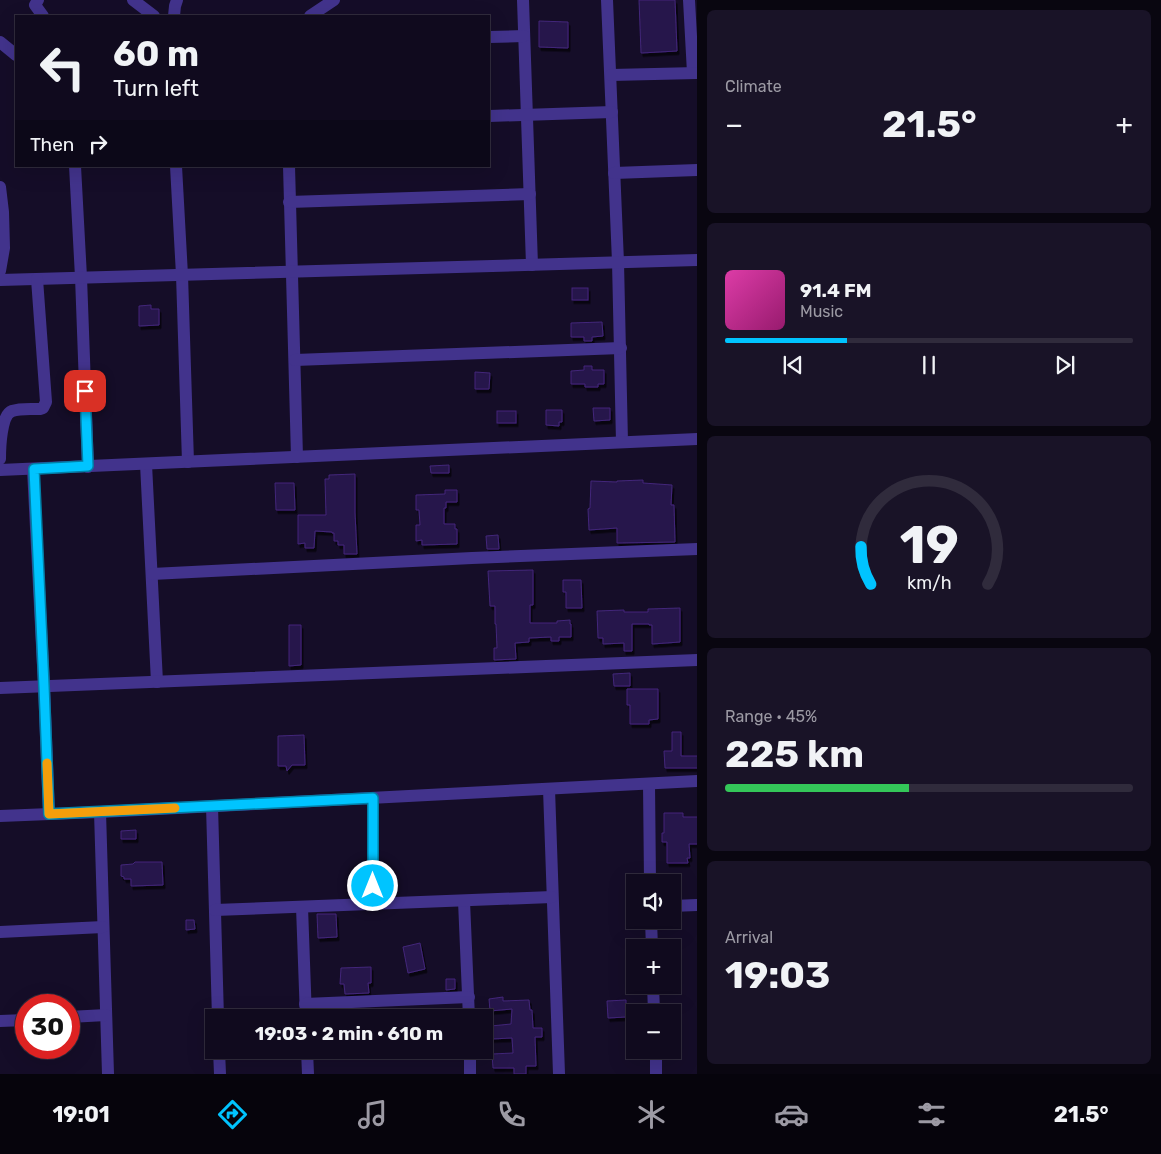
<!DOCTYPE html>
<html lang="en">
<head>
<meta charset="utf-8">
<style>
  body { margin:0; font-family:Rubik,sans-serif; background:#191327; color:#f1f3f6; height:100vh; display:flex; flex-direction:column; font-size:19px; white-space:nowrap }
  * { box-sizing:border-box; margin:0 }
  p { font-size:16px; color:#9c9aa4 }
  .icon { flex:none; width:28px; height:28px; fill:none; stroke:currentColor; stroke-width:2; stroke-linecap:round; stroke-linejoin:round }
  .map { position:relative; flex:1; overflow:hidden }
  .drawer { display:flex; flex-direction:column; gap:10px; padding:10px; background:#090610; width:464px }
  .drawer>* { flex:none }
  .top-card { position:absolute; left:15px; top:15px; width:475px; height:152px; border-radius:0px; box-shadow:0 5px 20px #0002,0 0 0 1px #302b3c; background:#100a1e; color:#f1f3f6; overflow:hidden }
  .buttons { position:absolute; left:626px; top:874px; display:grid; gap:10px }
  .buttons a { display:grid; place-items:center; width:55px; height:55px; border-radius:0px; background:#100a1e; box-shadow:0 5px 20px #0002,0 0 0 1px #302b3c; font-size:25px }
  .speed { position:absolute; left:15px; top:994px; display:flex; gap:10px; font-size:25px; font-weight:700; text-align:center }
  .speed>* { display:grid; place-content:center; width:65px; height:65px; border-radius:50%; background:#100a1e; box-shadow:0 5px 20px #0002,0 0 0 1px #302b3c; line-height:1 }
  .speed .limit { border:8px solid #d22; background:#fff; color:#111 }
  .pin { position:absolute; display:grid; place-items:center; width:42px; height:42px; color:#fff; margin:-21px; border-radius:10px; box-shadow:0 2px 8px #0006 }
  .me { position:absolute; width:55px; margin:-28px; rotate:0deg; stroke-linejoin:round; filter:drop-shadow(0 0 4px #0008) }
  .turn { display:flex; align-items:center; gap:18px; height:105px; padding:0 15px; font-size:22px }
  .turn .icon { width:65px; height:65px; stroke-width:2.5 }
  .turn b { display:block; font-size:35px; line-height:42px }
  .then { display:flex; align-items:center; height:48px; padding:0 15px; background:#0003; gap:10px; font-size:19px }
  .big { font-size:38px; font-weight:700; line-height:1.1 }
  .drawer .card { flex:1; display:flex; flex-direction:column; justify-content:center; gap:8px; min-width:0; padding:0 18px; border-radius:8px; background:#191327 }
  .drawer .dial { align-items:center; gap:0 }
  .dial svg { height:130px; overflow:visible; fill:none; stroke:#302b3c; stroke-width:7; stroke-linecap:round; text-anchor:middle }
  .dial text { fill:#f1f3f6; stroke:none }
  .song { display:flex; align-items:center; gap:15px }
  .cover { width:60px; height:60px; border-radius:8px; background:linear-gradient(135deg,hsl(320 70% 55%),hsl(320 70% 35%)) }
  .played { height:5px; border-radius:2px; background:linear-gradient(90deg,#00c4ff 30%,#302b3c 30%) }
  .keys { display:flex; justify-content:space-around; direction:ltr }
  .heat { display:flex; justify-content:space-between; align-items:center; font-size:28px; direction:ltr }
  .charge { height:8px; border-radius:4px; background:linear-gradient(90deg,#34c759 45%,#302b3c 0) }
  .trip { position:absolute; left:205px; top:1009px; width:288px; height:50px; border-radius:0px; background:#100a1e; box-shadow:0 5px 20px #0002,0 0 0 1px #302b3c; font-weight:700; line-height:50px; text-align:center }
  .tabs { display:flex; height:80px; justify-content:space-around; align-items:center; background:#06040c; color:#9c9aa4 }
  .tabs .icon { width:35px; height:35px }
  .tabs .on { color:#00c4ff }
  .tabs b { font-size:22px; color:#f1f3f6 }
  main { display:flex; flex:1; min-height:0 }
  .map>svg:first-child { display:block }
  .building { fill:#28174b; stroke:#42267a; filter:url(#shadow) }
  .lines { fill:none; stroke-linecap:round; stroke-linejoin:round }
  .minor { stroke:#42338c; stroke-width:12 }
  .route-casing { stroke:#007fa6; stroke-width:12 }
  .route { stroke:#00c4ff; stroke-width:9 }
  .slow { stroke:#f59e0b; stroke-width:9 }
</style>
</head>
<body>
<main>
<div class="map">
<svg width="698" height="1074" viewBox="0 0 698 1074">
  <defs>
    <filter id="shadow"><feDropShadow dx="2" dy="3.5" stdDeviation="0" flood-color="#0009"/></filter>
  </defs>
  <rect width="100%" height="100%" fill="#150d28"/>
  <g class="building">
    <polygon points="639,0 675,0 677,51 641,53"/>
    <polygon points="539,21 568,22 568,48 539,47"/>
    <rect x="572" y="288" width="16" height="12"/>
    <polygon points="151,305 151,309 159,309 159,325 139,326 139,306"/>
    <polygon points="602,322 603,336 592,337 592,341 584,341 584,337 571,337 571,323"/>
    <polygon points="584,366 592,366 592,370 604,370 604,384 598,384 598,387 585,387 585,384 571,384 571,371 584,370"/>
    <polygon points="475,372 490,373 489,389 475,389"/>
    <polygon points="593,408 610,408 610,420 594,421"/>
    <polygon points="546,410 562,410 562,422 559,422 559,426 546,425"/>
    <rect x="497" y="411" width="19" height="12"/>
    <polygon points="449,465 449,473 431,473 430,466"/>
    <polygon points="355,474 355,513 357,554 344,554 344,545 338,545 338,541 334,541 334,533 332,533 332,532 315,531 314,548 305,548 305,543 298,544 298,515 326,515 325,479 329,479 329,475"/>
    <polygon points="643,480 643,483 672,485 671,505 674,505 675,542 617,543 617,528 589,530 588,509 590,508 591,481 617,482 617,481"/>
    <polygon points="275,483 294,483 295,510 276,510"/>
    <polygon points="445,490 457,490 457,502 446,502 446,508 444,508 444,524 455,524 455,529 457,529 457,544 422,545 422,540 416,541 416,525 420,525 419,510 416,510 416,495 445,494"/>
    <polygon points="498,535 499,549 487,549 486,536"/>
    <polygon points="533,570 533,605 530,605 530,623 557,623 557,621 570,620 570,624 571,624 571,637 559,637 559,641 551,641 551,637 529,638 529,642 515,643 516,659 494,660 494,648 497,648 496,624 495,624 495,606 490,606 488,571"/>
    <polygon points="563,580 581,580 582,608 566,608 566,592 563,592"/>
    <polygon points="680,608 680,642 652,644 652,625 649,625 649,624 632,624 632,651 624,651 624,643 603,644 603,638 598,638 597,611 624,610 624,612 648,612 648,609"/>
    <polygon points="289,625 301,625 301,665 289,666"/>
    <polygon points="630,673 630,686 614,686 613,674"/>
    <polygon points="627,689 658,689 658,719 649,720 649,724 630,724 630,705 627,705"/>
    <polygon points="672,732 681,732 681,756 698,756 698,768 665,768 664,751 672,751"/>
    <polygon points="304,735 305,765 292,765 287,771 286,766 278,766 278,736"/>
    <polygon points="664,813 683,813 683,817 698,817 698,844 689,844 690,858 687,858 688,863 667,863 667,842 662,842 662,833 664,833"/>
    <polygon points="136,830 136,839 121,839 121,831"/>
    <polygon points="135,862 162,862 163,885 131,886 131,879 124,879 124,877 121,876 121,865 133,864"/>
    <polygon points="317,914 336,914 337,937 318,938"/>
    <polygon points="186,920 194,920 195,929 186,930"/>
    <polygon points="420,943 425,969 408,973 403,947"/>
    <polygon points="371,967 371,983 368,983 369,993 345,994 344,984 340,984 341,968"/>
    <polygon points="446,979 455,979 455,989 446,990"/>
    <polygon points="503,997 503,1001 529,1000 530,1010 532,1010 533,1028 542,1028 542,1037 535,1037 536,1066 526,1066 526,1074 514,1074 514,1068 493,1068 492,1054 513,1053 512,1038 491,1039 491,1026 511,1024 512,1009 490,1011 489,999"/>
    <polygon points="626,1000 626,1017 608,1018 607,1001"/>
    <polygon points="405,1009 406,1018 387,1018 387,1010"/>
  </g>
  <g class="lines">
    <g class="minor">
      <polyline points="38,0 35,5 43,16"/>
      <polyline points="133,0 154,16"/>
      <polyline points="523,0 532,265"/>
      <polyline points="607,0 618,262 622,442"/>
      <polyline points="689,0 693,73"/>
      <polyline points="174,16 175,6 177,0"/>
      <polyline points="310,16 334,0"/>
      <polyline points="489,37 524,36"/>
      <polyline points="0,42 16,55"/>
      <polyline points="611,75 698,73"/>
      <polyline points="489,116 612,112"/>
      <polyline points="75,166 81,277 88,467"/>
      <polyline points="176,166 182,275 188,462"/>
      <polyline points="289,166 297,457"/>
      <polyline points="614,173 698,170"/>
      <polyline points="0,187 3,212 4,248 0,271"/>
      <polyline points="289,202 530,194"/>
      <polyline points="0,280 698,260"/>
      <polyline points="295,360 621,348"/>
      <path d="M0,459C0,448 1,415 12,411C20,408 31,409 40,409L43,408L46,402L37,279"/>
      <polyline points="146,464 157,682"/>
      <polyline points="33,469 44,686 49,814"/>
      <polyline points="0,470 698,439"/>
      <polyline points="152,574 472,558 698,549"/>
      <polyline points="0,688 698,660"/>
      <polyline points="649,784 650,882"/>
      <polyline points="549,789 559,1074"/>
      <polyline points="373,798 373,904"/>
      <polyline points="212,806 218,1018"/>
      <polyline points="100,812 108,1074"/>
      <polyline points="0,816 100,812 698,781"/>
      <polyline points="464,901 469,1018"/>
      <polyline points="672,906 698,905"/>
      <polyline points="302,907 306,1018"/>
      <polyline points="215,910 552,897"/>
      <polyline points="651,920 652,948"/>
      <polyline points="0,932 103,927"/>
      <polyline points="653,985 654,1012"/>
      <polyline points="305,1004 469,997"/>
      <polyline points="69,1017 106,1015"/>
      <polyline points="0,1021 26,1020"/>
      <polyline points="219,1050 220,1074"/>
      <polyline points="307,1050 308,1074"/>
      <polyline points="470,1050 470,1074"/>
      <polyline points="656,1050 656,1074"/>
    </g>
  </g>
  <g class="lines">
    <g class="route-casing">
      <polyline id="route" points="85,391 88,466 34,469 44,686 49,814 373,798 373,886"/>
    </g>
    <use href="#route" class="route"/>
    <polyline class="slow" points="47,763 49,814 175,808"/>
  </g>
</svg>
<div class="buttons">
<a><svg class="icon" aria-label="sound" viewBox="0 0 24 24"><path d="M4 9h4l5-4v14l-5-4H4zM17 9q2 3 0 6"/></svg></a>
<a>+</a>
<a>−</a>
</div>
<div class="speed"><div class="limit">30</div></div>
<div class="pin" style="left:85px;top:391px;background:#d93025"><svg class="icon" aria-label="arrive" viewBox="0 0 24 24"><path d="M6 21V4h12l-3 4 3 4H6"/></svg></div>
<svg class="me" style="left:373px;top:886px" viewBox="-20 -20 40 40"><circle r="17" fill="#00c4ff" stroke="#fff" stroke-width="3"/><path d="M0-11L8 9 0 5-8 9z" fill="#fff"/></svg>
<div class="trip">19:03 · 2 min · 610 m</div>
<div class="top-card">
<div class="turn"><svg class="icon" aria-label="left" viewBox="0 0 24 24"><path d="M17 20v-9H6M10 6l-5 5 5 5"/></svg><div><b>60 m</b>Turn left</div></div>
<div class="then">Then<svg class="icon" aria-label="right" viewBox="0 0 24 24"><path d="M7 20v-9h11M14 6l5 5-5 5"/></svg></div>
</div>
</div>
<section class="drawer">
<div class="card"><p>Climate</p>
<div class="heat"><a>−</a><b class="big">21.5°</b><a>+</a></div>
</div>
<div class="card">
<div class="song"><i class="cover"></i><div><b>91.4 FM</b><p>Music</p></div></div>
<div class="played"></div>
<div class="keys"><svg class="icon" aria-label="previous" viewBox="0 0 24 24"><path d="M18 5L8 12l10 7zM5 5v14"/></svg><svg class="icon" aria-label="pause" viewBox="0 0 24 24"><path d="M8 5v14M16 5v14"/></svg><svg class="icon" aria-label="next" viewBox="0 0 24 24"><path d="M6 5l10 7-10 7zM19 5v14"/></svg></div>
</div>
<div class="card dial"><svg viewBox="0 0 100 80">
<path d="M14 69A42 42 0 1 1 86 69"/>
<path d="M14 69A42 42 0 0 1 8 46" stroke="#00c4ff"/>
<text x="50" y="56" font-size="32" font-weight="700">19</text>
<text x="50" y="72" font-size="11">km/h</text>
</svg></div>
<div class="card"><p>Range · 45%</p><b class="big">225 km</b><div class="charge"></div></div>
<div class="card"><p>Arrival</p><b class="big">19:03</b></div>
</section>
</main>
<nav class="tabs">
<b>19:01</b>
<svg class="icon on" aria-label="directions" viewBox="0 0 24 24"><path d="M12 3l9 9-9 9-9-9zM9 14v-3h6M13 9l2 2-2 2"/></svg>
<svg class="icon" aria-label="music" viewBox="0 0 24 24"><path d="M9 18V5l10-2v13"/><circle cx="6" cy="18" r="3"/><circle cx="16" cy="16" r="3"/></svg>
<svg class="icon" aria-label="phone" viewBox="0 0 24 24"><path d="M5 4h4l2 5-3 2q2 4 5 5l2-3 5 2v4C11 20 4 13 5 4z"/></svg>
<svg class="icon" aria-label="climate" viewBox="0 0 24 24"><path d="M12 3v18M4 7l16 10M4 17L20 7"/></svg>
<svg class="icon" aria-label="car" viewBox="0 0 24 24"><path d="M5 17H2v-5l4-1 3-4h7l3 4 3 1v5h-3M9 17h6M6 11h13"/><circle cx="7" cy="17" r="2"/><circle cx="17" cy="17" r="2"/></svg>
<svg class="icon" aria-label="filters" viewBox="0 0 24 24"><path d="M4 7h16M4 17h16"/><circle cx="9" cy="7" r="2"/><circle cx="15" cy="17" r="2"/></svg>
<b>21.5°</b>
</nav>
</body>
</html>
